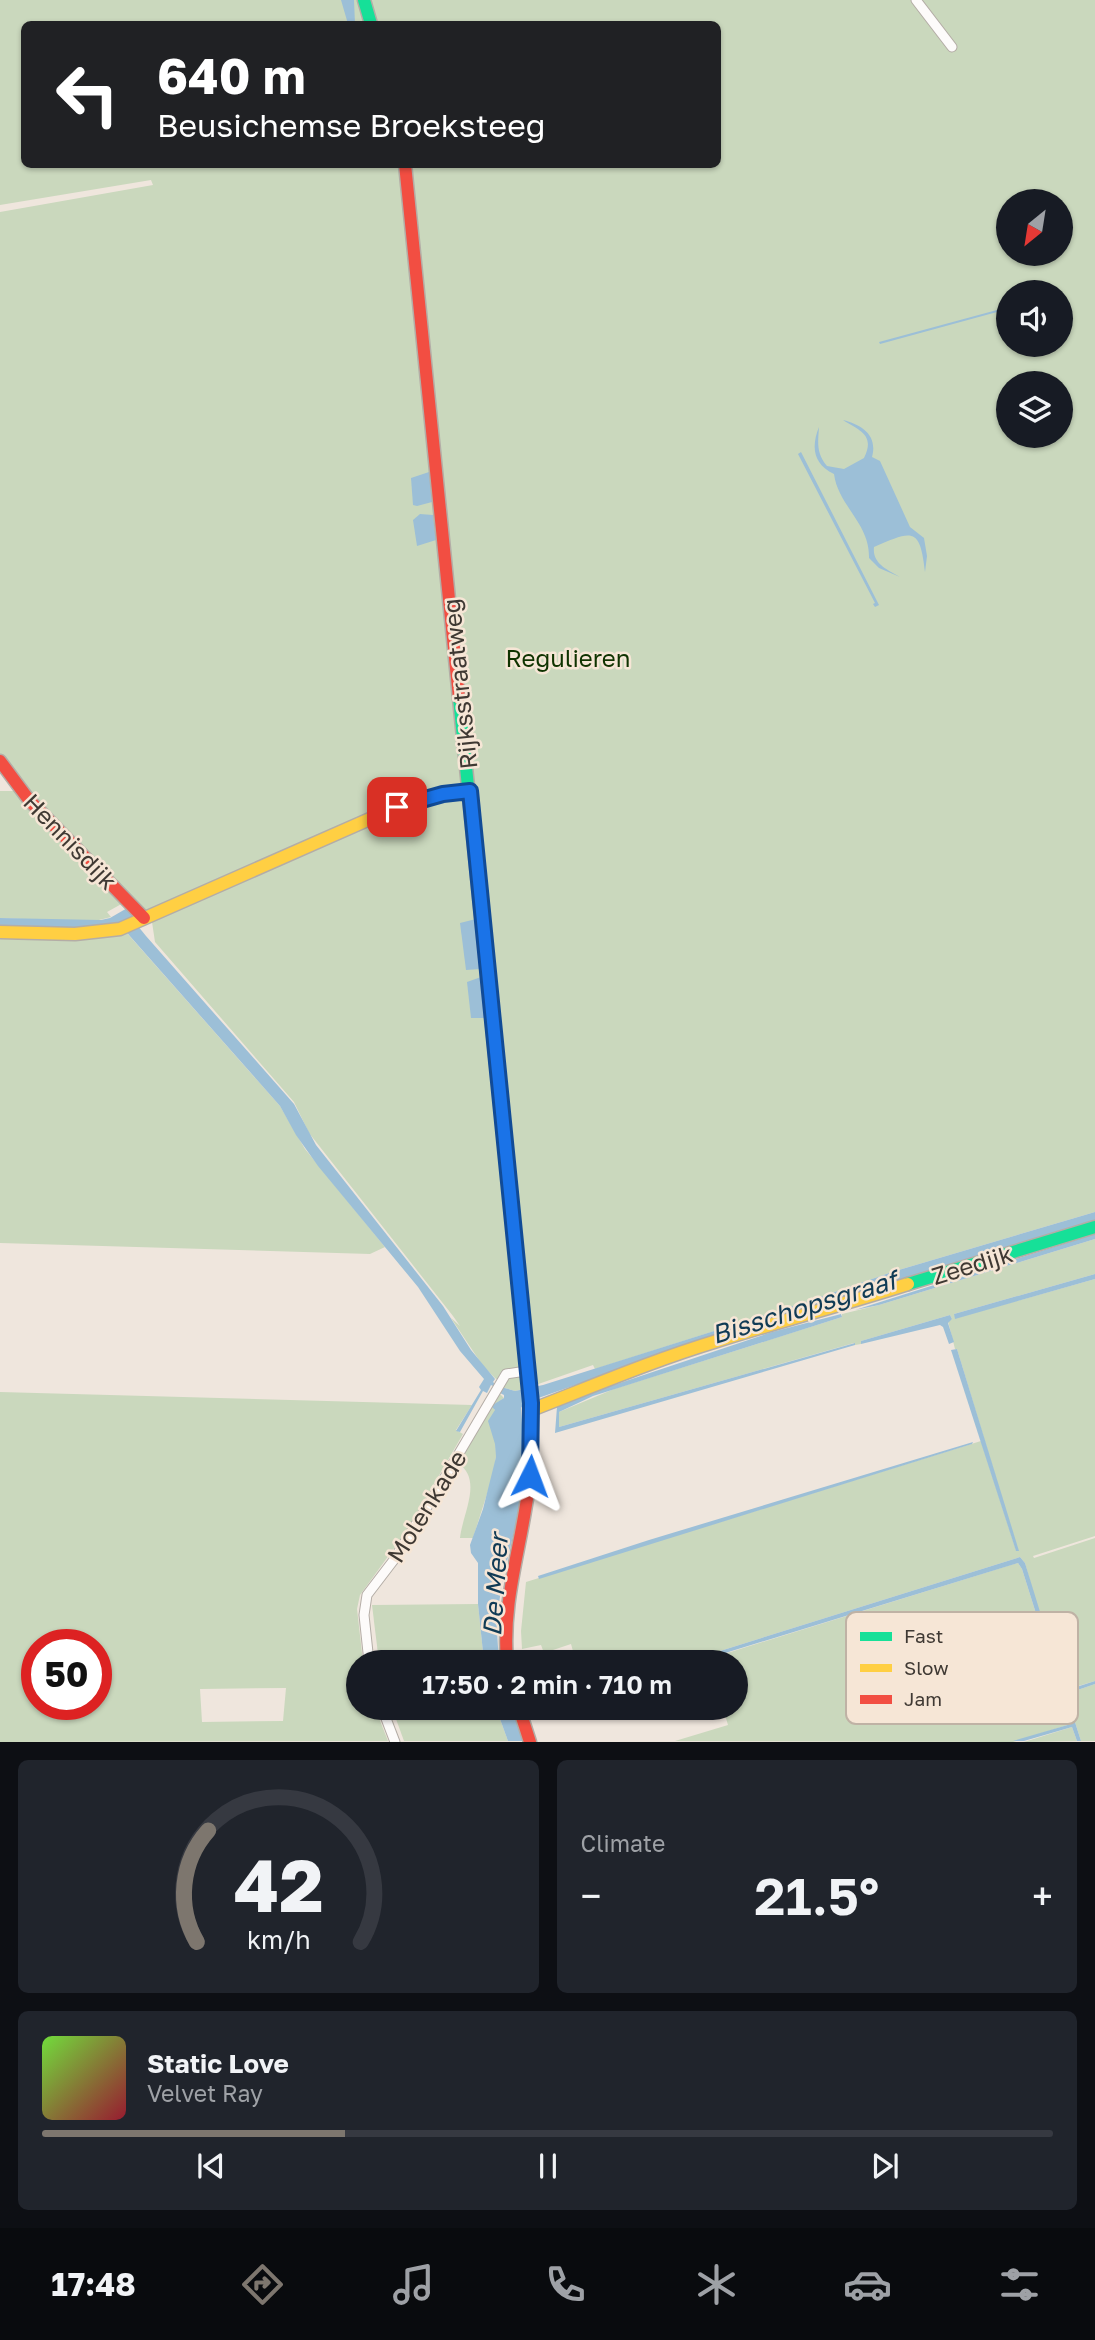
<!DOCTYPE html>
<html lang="en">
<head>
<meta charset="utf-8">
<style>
  body { margin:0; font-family:"Golos Text",sans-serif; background:#20242c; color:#f1f3f6; height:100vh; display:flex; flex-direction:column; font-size:26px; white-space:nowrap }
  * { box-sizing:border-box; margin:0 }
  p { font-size:23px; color:#9ea1a6 }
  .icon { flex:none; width:38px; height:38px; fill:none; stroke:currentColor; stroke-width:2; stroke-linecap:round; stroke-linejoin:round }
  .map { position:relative; height:1742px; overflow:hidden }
  .side { display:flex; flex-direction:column; gap:18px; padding:18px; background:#0d0f14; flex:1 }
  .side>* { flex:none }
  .hud { position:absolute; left:21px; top:21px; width:700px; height:147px; border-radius:10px; box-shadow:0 2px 5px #0004; background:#202124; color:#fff; overflow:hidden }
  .needle { width:46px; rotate:210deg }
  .buttons { position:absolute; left:996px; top:189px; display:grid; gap:14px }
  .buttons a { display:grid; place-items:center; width:77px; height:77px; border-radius:50%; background:#171b24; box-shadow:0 2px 5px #0004; font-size:35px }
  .speed { position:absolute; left:21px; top:1629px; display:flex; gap:14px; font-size:35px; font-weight:700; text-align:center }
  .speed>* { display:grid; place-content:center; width:91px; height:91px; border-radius:50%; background:#171b24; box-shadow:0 2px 5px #0004; line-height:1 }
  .speed .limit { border:10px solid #d22; background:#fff; color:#111 }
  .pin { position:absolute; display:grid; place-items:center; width:60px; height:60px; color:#fff; margin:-30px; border-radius:14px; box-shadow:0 4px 10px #0006 }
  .me { position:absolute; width:77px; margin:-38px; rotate:3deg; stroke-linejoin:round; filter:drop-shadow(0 0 5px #0008) }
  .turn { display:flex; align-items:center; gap:24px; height:147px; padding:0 21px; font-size:32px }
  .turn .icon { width:91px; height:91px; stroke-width:2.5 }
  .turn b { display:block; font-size:49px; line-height:60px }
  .big { font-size:52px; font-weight:600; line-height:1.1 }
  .side .card { flex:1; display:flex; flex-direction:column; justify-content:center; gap:10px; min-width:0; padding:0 24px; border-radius:10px; background:#20242c }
  .side .dial { align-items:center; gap:0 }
  .dial svg { height:182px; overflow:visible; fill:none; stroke:#363941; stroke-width:7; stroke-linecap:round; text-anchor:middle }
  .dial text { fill:#f1f3f6; stroke:none }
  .song { display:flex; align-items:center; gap:21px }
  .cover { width:84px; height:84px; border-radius:10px; background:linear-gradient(135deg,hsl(100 70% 55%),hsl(350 70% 35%)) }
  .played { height:7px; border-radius:4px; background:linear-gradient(90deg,#7d766e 30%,#363941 30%) }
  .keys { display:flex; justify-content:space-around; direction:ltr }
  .heat { display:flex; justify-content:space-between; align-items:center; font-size:38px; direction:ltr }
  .side .tiles { flex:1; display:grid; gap:18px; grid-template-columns:1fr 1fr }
  .card:last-child { grid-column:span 2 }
  .trip { position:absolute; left:346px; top:1650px; width:402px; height:70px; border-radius:35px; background:#171b24; box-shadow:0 2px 5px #0004; font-weight:600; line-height:70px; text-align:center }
  .menu { display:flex; height:112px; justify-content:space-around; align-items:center; background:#090b0e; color:#9ea1a6 }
  .menu .icon { width:49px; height:49px }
  .menu .current { color:#7d766e }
  .menu b { font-size:32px; color:#f1f3f6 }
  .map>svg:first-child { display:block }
  .green { fill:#cad8bd; fill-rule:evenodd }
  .water { fill:#9cbfd7 }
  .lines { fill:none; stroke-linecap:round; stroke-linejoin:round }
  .street-casing { stroke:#b4ada6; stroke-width:11 }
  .fast-casing { stroke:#b4ada6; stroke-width:15 }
  .slow-casing { stroke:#b4ada6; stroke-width:15 }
  .jam-casing { stroke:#b4ada6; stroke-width:15 }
  .street { stroke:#fdfbfa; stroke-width:9 }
  .fast { stroke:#16e098; stroke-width:12 }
  .slow { stroke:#ffcf43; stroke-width:12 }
  .jam { stroke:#f24e42; stroke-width:12 }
  .route-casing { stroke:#114b97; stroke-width:18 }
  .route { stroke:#1a73e8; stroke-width:12 }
  .labels { text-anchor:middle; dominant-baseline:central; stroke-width:5; stroke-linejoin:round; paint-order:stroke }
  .park-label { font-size:24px; fill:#0f3300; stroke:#f6e6d6 }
  .street-label { font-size:24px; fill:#3f3933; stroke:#f6e6d6 }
  .water-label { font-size:26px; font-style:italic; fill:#103b55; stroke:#f6e6d6 }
  .key { fill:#f6e6d6; stroke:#bfb2a5; stroke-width:2 }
  .key-label { font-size:19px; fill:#3f3933 }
</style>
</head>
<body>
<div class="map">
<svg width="1095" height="1742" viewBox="0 0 1095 1742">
  <rect width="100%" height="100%" fill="#efe6dd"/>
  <g class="green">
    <path d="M0,0H1095V1212L892,1272L809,1301L595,1369L593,1365L524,1389L515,1391L501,1387L504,1384L495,1378L483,1366L451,1318L460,1326L453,1316L309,1133L294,1102L155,942L152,922L34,798L0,755V212L153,185L151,180L0,205ZM24,24H718V164H24ZM1008,201H1060V254H1008ZM1008,292H1060V345H1008ZM1008,383H1060V436H1008Z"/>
    <polygon points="0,761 125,902 107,912 111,917 91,922 0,918 0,791 15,791 0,773"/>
    <path d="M126,932L280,1106L305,1149L385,1247L370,1254L0,1243V935C42,937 85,944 126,932Z"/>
    <polygon points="1095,1239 1095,1274 954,1314 956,1318 1095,1279 1095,1536 1033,1556 1034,1558 1095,1538 1095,1681 1065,1690 1071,1724 1013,1742 675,1741 728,1725 723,1708 737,1708 737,1662 709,1662 708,1659 1014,1564 1018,1563 1022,1569 1039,1623 1018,1633 1041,1628 1058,1680 1025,1563 1020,1557 685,1662 576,1662 571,1644 544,1653 541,1645 522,1649 521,1631 526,1582 981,1441 1016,1550 1018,1551 957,1349 955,1349 948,1321 952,1319 950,1315 861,1341 861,1344 855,1345 854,1343 559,1427 559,1412 614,1389 842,1317 842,1314 879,1305"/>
    <path d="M0,1392L472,1405L456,1430L463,1434L408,1529L360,1595L357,1609L363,1662H359V1708H375L388,1741L0,1742ZM37,1645H96V1704H37ZM286,1688L283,1721L202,1722L200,1689Z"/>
    <path d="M498,1392L504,1398L492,1406L495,1410L496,1457L493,1475L473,1538H460C463,1512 483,1480 458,1463Z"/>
    <polygon points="478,1604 484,1662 379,1662 372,1605"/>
    <polygon points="1095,1684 1095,1741 1081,1741 1066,1694"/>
    <polygon points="392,1708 496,1708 508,1741 404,1741"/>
    <polygon points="1072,1727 1077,1741 1024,1742"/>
  </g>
  <g class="water">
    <polygon points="341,0 354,0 355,24 348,24"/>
    <polygon points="1008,307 1008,309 880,344 879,342"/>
    <path d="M843,420C862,425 878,435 872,457L880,461L910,527L924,538L927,556L925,572C920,527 913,530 874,547C872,564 888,570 900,577L879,568L869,558C870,523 838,506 834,474C813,464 811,447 819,427C818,442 816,453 827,466L844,469L864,458C876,434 858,430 843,420Z"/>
    <polygon points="801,452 879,605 875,607 873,604 875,603 798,454"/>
    <polygon points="429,472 432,502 417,506 413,505 411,478"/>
    <polygon points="420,514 433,515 436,540 417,546 413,520"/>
    <polygon points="129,907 136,912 133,920 146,936 294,1104 316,1145 443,1306 471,1350 495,1379 493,1382 496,1385 495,1387 491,1385 487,1393 483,1391 460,1432 456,1431 481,1390 479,1387 484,1379 460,1351 418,1287 318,1166 296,1135 280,1106 121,926 95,930 0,926 0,918 101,920 110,918"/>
    <polygon points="476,919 480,969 466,970 460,923"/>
    <polygon points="481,977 486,1018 471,1018 467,982"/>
    <path d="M1095,1212V1222L845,1298L630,1366L524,1403L521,1408C523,1440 525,1472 520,1504C510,1559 490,1605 500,1662H484L478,1604V1563L471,1553L470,1545L483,1509L496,1457L495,1444L488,1421L495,1410L491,1406L504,1398V1395L498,1392L501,1387L515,1391L543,1385L809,1301L892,1272Z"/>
    <polygon points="1095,1234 1095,1239 879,1305 855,1310"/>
    <polygon points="1095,1274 1095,1279 955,1319 954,1314"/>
    <polygon points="841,1314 842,1317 593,1396 559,1412 559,1427 855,1343 855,1345 555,1433 557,1407 578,1397 772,1332"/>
    <polygon points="950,1315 952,1319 948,1323 954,1342 949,1344 943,1327 940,1325 861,1344 861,1341"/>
    <polygon points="957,1349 1019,1551 1016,1551 951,1350"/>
    <polygon points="973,1442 972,1444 539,1579 538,1576 649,1540"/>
    <polygon points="1020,1557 1025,1563 1061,1680 1058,1681 1041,1628 1014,1635 1039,1623 1022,1569 1018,1563 696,1662 685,1662"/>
    <polygon points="1095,1681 1095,1684 1066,1694 1081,1741 1077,1741 1072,1727 1024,1741 1013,1741 1071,1724 1059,1688 1064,1687 1067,1690"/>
    <polygon points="496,1708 512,1708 525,1741 508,1741"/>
  </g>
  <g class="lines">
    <g class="street-casing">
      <g id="street">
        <polyline points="916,0 952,47"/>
        <polyline points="369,1662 364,1615 367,1595 393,1561 432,1499 506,1374 526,1371"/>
        <polyline points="382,1708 395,1742"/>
      </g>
    </g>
    <g class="fast-casing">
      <g id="fast">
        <polyline points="364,0 371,24"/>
        <polyline points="459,698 496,1063"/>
        <polyline points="908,1284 1095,1227"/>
      </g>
    </g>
    <g class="slow-casing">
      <g id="slow">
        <polyline points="0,932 75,934 120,929 397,807 443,794 469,791"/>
        <polyline points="496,1063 524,1337"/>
        <path d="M531,1410C593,1386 654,1360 717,1341C781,1321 845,1304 908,1284"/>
      </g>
    </g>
    <g class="jam-casing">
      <g id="jam">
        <polyline points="405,164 459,698"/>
        <polyline points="0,761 29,800 144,918"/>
        <path d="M507,1662C502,1602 520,1551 528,1492C534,1440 530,1389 524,1337"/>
        <polyline points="519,1708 530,1742"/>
      </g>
    </g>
    <use href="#street" class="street"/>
    <use href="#fast" class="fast"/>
    <use href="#slow" class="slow"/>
    <use href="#jam" class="jam"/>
  </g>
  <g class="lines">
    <g class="route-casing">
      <polyline id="route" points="397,807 443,794 470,791 531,1403 530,1476"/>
    </g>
    <use href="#route" class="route"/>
  </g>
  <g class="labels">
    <g class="park-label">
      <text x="568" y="657">Regulieren</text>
    </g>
    <g class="street-label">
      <text transform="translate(459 684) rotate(-96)">Rijksstraatweg</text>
      <text transform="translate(71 841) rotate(46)">Hennisdijk</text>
      <text transform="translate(972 1264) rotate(-17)">Zeedijk</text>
      <text transform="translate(426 1506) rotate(-58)">Molenkade</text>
    </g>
    <g class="water-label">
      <text transform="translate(804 1307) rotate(-17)">Bisschopsgraaf</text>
      <text transform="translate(495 1585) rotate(-86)">De Meer</text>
    </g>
  </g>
  <rect x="846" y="1612" width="232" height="112" rx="10" class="key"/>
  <rect x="860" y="1632" width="32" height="9" fill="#16e098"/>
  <rect x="860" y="1664" width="32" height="8" fill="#ffcf43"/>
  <rect x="860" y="1695" width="32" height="9" fill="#f24e42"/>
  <g class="key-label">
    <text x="904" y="1643">Fast</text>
    <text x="904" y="1675">Slow</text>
    <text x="904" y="1706">Jam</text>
  </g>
</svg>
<div class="buttons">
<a><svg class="needle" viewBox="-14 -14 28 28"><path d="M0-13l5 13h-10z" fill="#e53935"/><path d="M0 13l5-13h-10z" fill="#9ea1a6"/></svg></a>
<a><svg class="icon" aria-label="sound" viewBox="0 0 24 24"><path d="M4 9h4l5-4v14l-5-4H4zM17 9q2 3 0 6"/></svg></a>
<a><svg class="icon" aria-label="layers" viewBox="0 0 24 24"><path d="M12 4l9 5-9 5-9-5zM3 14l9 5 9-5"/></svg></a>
</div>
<div class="speed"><div class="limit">50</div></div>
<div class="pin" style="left:397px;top:807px;background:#d93025"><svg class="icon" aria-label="arrive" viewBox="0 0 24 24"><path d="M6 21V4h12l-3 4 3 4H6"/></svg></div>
<svg class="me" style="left:530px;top:1476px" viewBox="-20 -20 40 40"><path d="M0-17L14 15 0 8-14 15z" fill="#1a73e8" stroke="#fff" stroke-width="4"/></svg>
<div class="trip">17:50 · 2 min · 710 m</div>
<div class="hud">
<div class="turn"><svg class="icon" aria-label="left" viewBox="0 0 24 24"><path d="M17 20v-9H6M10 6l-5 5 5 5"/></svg><div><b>640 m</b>Beusichemse Broeksteeg</div></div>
</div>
</div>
<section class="side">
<div class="tiles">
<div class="card dial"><svg viewBox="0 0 100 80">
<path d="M14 69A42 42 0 1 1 86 69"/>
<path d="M14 69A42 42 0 0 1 19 20" stroke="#7d766e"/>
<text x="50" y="56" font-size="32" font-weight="700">42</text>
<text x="50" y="72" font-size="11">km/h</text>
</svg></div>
<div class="card"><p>Climate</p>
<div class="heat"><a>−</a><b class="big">21.5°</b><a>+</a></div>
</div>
<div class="card">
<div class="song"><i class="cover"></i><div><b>Static Love</b><p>Velvet Ray</p></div></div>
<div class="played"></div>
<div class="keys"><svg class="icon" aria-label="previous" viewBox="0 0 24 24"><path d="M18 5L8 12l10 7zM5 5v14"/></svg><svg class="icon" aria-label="pause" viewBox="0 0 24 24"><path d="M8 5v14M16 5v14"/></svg><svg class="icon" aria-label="next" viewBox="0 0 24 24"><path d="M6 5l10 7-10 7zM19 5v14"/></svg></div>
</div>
</div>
</section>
<nav class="menu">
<b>17:48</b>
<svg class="icon current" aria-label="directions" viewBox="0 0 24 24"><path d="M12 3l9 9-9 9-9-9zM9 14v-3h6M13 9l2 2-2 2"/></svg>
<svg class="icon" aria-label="music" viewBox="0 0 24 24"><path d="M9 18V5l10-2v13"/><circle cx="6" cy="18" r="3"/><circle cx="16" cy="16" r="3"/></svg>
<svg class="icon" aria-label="phone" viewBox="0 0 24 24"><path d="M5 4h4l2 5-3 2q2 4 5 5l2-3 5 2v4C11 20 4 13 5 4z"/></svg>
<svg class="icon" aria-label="climate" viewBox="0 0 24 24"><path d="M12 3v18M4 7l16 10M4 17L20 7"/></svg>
<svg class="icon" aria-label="car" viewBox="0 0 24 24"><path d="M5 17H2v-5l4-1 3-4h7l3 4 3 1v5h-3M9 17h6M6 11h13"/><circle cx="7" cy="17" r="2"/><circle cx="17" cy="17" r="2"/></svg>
<svg class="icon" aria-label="filters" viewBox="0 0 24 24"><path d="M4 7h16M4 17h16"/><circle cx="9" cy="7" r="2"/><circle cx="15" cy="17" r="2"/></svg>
</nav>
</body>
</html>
